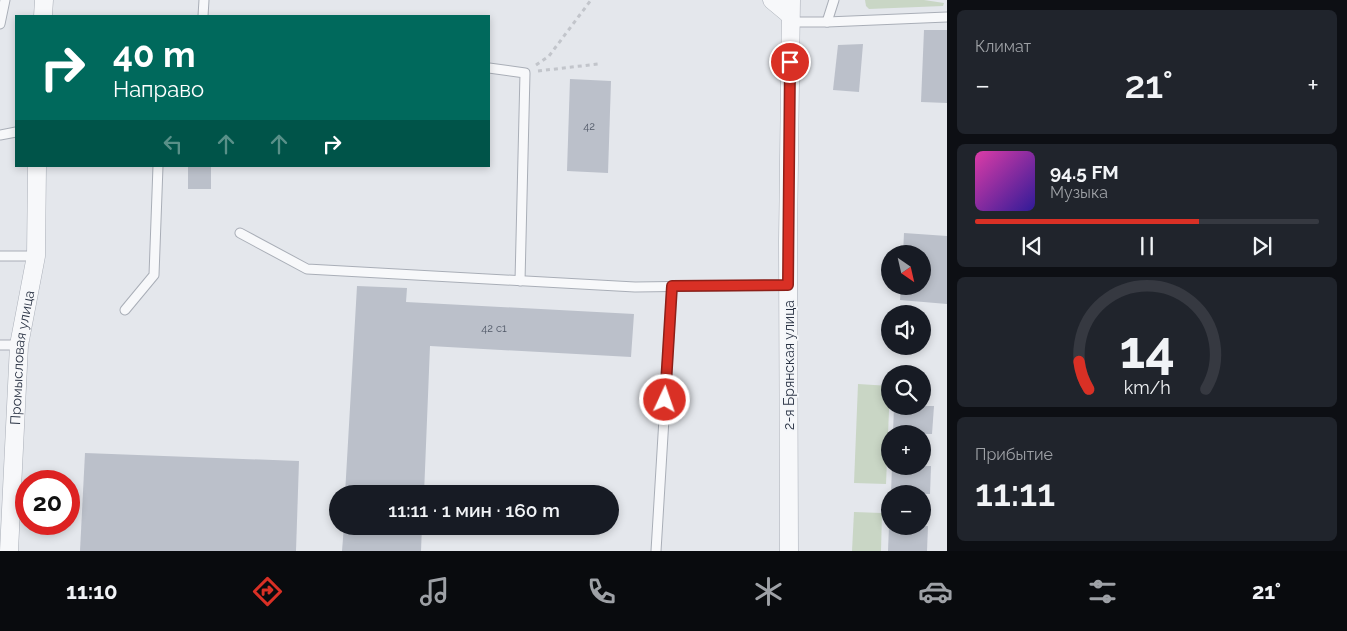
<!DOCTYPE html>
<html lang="ru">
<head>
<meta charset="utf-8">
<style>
  body { margin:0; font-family:Raleway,sans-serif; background:#20242c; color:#f1f3f6; height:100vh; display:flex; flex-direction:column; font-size:19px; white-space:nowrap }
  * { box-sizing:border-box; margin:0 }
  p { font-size:16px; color:#9ea1a6 }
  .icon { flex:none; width:28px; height:28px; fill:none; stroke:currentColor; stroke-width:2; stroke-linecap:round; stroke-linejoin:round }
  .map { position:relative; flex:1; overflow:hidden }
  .details { display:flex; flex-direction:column; gap:10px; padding:10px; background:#0d0f14; width:400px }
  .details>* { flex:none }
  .top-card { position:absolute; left:15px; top:15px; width:475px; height:152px; border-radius:0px; box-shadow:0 2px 8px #0003; background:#00695c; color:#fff; overflow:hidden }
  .needle { width:32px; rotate:146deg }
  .fabs { position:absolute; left:881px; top:245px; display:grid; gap:10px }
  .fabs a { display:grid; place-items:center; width:50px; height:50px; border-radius:50%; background:#171b24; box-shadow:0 2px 8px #0003; font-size:25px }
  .speed { position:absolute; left:15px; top:470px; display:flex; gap:10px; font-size:25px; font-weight:700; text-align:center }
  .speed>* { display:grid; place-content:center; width:65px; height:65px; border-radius:50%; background:#171b24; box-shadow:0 2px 8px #0003; line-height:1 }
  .speed .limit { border:8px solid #d22; background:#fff; color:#111 }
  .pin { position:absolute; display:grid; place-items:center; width:42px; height:42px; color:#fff; margin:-21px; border:2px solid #fff; border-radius:50%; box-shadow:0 1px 5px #0007 }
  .me { position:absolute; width:55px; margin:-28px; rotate:3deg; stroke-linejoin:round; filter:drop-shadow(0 0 4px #0008) }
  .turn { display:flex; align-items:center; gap:18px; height:105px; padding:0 15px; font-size:22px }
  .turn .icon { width:65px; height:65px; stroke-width:2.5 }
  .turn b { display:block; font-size:35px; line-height:42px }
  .lanes { display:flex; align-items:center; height:48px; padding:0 15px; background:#0003; justify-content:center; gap:25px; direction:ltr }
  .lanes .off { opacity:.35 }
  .big { font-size:38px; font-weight:600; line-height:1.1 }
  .details .tile { flex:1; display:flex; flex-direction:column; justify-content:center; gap:8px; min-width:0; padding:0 18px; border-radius:8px; background:#20242c }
  .details .dial { align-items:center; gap:0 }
  .dial svg { height:130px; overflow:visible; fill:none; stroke:#363941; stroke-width:7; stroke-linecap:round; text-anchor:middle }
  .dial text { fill:#f1f3f6; stroke:none }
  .song { display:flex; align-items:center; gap:15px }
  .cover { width:60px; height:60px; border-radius:8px; background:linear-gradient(135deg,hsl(320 70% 55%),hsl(250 70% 35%)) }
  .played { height:5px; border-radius:2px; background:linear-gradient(90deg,#d93025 65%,#363941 65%) }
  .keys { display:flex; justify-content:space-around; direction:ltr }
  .heat { display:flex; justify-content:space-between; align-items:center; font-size:28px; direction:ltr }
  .trip { position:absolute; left:329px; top:485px; width:290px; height:50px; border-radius:25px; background:#171b24; box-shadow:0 2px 8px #0003; font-weight:600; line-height:50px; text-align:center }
  .tabs { display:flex; height:80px; justify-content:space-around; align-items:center; background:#090b0e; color:#9ea1a6 }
  .tabs .icon { width:35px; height:35px }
  .tabs .selected { color:#d93025 }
  .tabs b { font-size:22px; color:#f1f3f6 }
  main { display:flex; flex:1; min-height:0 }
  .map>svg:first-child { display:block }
  .green { fill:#c9d6c5 }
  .building { fill:#bbc0ca }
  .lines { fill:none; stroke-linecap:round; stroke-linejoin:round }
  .lane-casing { stroke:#a9aeb7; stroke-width:11 }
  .street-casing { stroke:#a9aeb7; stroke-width:19 }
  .path { stroke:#c2c5cb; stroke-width:3; stroke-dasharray:4 4; stroke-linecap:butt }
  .lane { stroke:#f7f8fa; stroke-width:9 }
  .street { stroke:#f7f8fa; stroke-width:18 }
  .route-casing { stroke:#8d1f18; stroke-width:12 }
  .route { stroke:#d93025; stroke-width:9 }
  .labels { text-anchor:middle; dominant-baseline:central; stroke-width:4; stroke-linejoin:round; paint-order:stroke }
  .number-label { font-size:11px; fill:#4f5766 }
  .street-label { font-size:14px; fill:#2b3445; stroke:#f4f6f9 }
</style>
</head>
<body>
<main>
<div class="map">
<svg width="947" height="551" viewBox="0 0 947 551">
  <rect width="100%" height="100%" fill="#e4e7ec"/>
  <g class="green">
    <polygon points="865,0 924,0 944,3 943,6 869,9 866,6"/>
    <polygon points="858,384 890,386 886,484 854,483"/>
    <polygon points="854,512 882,513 881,551 852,551"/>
  </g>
  <g class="building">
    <polygon points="924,30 947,30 947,103 921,102"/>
    <polygon points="863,44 859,92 833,90 838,45"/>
    <polygon points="570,79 611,81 608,173 567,171"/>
    <rect x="188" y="166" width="23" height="23"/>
    <polygon points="904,233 947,236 947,304 900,300 901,286 922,286 922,254 903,254"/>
    <polygon points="357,286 407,288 406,302 634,314 631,357 430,346 424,494 345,494"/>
    <polygon points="894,406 934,406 932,434 893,434"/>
    <polygon points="85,453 299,461 296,551 80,551"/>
    <polygon points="892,466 931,466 930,494 891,494"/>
    <polygon points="344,526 422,526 421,551 342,551"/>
    <polygon points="889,526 928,526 927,551 888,551"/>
  </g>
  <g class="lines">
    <g class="lane-casing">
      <g id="lane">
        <polyline points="203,16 204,0"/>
        <polyline points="790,22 827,22 947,17"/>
        <polyline points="827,22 834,0"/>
        <polyline points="0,24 5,0"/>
        <polyline points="489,68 525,73 520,281"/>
        <polyline points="0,135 16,132"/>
        <polyline points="240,233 307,269 635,287 788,285"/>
        <polyline points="0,256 36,256"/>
        <polyline points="125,310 154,275 158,166"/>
        <polyline points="0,345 19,345"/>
        <polyline points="656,551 672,286"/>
      </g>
    </g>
    <g class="street-casing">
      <g id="street">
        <polyline points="772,0 790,15"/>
        <polyline points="43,16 44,0"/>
        <path id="s1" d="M9,551L19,345L36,256L37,166"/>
        <polyline points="789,551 788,241 791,0"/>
      </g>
    </g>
    <g class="path">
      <polyline points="536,65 549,56 591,0"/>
      <polyline points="538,71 598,64"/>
    </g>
    <use href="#lane" class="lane"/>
    <use href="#street" class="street"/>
  </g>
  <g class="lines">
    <g class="route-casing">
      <polyline id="route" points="665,400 672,286 788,285 790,62"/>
    </g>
    <use href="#route" class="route"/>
  </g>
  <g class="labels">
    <g class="number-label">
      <text x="589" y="126">42</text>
      <text x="494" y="328">42 с1</text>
    </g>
    <g class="street-label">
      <text stroke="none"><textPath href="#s1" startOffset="194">Промысловая улица</textPath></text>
      <text transform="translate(789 365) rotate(-90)">2-я Брянская улица</text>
    </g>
  </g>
</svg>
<div class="fabs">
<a><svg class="needle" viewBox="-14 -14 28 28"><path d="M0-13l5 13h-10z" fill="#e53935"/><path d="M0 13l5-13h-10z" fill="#9ea1a6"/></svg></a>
<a><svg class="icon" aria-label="sound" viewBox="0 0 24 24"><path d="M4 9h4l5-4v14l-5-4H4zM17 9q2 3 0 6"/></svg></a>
<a><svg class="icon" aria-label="search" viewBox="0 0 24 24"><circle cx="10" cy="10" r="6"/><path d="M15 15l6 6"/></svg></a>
<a>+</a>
<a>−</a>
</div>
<div class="speed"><div class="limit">20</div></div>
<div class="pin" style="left:790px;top:62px;background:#d93025"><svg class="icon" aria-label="arrive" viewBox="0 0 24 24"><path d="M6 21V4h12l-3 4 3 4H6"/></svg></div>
<svg class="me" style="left:665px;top:400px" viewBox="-20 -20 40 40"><circle r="17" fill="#d93025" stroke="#fff" stroke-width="3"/><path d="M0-11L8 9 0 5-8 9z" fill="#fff"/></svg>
<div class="trip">11:11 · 1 мин · 160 m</div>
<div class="top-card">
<div class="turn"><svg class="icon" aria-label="right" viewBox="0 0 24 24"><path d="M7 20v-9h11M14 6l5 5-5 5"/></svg><div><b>40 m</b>Направо</div></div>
<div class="lanes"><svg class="icon off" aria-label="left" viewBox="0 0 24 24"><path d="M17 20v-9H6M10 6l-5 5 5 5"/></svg><svg class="icon off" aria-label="ahead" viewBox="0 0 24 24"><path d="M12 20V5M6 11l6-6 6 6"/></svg><svg class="icon off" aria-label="ahead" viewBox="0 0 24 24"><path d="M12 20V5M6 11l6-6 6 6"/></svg><svg class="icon" aria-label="right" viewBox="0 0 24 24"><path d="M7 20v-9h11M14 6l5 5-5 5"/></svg></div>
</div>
</div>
<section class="details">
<div class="tile"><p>Климат</p>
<div class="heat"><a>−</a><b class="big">21°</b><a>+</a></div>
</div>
<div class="tile">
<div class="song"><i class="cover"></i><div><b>94.5 FM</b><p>Музыка</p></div></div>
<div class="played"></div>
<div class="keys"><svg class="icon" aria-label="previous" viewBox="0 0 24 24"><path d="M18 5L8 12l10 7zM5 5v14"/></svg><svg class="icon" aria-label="pause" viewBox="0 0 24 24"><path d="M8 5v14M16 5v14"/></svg><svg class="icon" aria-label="next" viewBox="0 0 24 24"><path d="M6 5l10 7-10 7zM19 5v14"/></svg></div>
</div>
<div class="tile dial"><svg viewBox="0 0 100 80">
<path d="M14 69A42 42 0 1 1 86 69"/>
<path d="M14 69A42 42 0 0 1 8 52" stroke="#d93025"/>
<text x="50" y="56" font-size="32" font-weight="700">14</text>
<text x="50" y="72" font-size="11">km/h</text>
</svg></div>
<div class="tile"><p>Прибытие</p><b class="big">11:11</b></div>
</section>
</main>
<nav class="tabs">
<b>11:10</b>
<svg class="icon selected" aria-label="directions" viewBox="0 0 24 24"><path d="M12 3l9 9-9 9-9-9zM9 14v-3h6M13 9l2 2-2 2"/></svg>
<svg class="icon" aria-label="music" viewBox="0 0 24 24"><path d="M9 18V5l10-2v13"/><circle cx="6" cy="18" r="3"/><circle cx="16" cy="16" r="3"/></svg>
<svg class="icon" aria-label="phone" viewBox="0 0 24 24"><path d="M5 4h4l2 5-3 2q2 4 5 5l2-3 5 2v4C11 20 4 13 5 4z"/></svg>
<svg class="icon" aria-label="climate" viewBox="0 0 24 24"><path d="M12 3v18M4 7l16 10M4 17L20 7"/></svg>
<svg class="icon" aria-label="car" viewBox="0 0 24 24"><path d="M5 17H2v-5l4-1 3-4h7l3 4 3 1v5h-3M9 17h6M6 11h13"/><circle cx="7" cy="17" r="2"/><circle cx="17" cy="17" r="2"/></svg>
<svg class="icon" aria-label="filters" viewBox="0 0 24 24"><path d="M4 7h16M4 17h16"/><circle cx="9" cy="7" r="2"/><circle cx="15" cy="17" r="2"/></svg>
<b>21°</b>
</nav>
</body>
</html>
